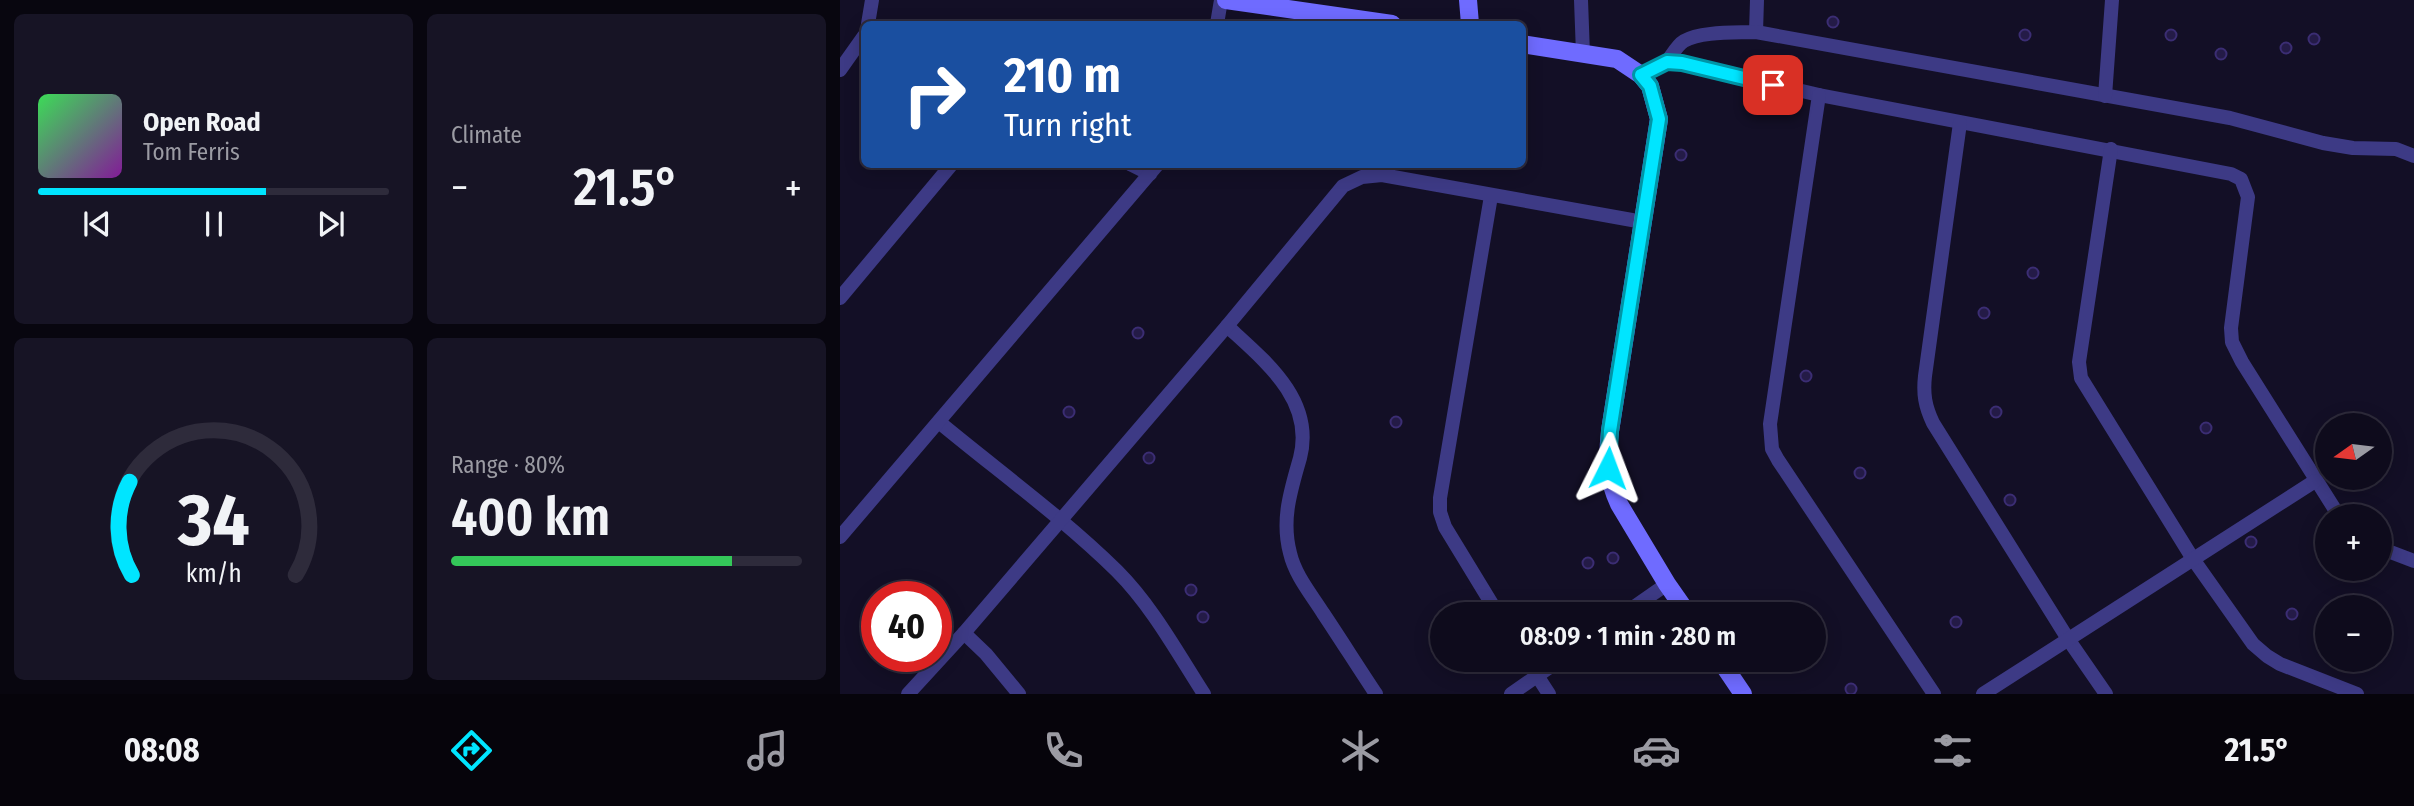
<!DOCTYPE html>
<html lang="en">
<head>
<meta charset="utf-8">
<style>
  body { margin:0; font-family:"Fira Sans Condensed",sans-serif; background:#171425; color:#f1f3f6; height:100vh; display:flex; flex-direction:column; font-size:26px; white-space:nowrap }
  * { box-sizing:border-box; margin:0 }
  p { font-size:23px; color:#9b9ba3 }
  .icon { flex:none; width:38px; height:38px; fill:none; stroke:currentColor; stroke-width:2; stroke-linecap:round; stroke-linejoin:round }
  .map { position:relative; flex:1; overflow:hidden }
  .sheet { display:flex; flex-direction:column; gap:14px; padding:14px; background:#08060f; width:840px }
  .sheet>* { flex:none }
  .banner { position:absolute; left:21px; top:21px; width:665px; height:147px; border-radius:10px; box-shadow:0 4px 18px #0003,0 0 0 2px #2e2b3b; background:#1a4fa0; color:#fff; overflow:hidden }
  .needle { width:46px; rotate:256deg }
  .buttons { position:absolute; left:1475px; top:413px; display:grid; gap:14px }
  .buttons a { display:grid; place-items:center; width:77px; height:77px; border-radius:50%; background:#0e0b1c; box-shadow:0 4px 18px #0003,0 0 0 2px #2e2b3b; font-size:35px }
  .speed { position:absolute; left:21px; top:581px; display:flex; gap:14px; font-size:35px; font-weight:700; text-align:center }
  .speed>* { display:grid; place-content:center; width:91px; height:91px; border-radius:50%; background:#0e0b1c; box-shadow:0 4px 18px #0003,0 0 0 2px #2e2b3b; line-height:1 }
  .speed .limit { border:10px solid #d22; background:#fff; color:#111 }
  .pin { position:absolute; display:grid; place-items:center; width:60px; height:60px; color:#fff; margin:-30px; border-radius:14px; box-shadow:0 4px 10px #0006 }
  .me { position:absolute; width:77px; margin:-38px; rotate:3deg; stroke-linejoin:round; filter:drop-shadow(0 0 5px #0008) }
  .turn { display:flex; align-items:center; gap:24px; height:147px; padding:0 28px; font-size:32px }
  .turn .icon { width:91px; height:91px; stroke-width:2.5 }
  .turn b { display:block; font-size:49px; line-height:60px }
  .big { font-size:52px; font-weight:600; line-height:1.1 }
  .sheet .tile { flex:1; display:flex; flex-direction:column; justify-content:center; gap:10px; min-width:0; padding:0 24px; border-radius:10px; background:#171425 }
  .sheet .dial { align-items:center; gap:0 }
  .dial svg { height:182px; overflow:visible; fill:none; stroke:#2e2b3b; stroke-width:7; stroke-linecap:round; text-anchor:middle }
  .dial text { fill:#f1f3f6; stroke:none }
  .song { display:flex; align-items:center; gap:21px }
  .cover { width:84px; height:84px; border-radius:10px; background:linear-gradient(135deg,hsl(130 70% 55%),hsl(290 70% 35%)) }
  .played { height:7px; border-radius:4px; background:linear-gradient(90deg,#00e5ff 65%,#2e2b3b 65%) }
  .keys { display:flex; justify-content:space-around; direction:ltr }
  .heat { display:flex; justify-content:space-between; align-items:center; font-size:38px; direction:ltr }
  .charge { height:10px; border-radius:5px; background:linear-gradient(90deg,#34c759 80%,#2e2b3b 0) }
  .sheet .tiles { flex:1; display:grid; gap:14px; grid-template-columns:repeat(2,1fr) }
  .trip { position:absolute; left:590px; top:602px; width:396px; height:70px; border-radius:35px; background:#0e0b1c; box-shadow:0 4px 18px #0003,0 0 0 2px #2e2b3b; font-weight:600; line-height:70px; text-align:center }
  .tab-bar { display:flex; height:112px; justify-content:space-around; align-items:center; background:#06040b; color:#9b9ba3 }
  .tab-bar .icon { width:49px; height:49px }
  .tab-bar .active { color:#00e5ff }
  .tab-bar b { font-size:32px; color:#f1f3f6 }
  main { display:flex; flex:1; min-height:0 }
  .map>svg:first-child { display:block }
  .building { fill:#241b47; stroke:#3b2d73; stroke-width:2 }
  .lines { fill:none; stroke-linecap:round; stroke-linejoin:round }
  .street { stroke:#3d3a85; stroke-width:14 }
  .secondary { stroke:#6f6bff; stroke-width:18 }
  .route-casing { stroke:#0095a6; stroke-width:18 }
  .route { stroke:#00e5ff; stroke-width:12 }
</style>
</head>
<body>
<main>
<section class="sheet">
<div class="tiles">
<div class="tile">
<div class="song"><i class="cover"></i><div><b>Open Road</b><p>Tom Ferris</p></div></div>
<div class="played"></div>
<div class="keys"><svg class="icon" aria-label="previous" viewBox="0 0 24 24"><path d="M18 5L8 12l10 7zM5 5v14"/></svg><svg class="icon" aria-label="pause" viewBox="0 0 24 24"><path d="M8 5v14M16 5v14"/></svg><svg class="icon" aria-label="next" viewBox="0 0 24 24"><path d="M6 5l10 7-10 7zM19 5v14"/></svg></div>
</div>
<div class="tile"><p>Climate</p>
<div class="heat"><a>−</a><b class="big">21.5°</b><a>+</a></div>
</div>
<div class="tile dial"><svg viewBox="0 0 100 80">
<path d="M14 69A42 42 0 1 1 86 69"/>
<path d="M14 69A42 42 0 0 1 13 28" stroke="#00e5ff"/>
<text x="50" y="56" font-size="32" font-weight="700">34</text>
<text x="50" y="72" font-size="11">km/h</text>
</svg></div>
<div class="tile"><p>Range · 80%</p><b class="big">400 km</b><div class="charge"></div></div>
</div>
</section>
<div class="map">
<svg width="1574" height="694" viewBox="0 0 1574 694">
  <rect width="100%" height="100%" fill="#130f26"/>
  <g class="building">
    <circle cx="993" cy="22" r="5.5"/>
    <circle cx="1331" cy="35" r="5.5"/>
    <circle cx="1185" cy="35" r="5.5"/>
    <circle cx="1474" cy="39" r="5.5"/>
    <circle cx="1446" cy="48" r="5.5"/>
    <circle cx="1381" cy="54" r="5.5"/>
    <circle cx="841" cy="155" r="5.5"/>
    <circle cx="1193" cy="273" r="5.5"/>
    <circle cx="1144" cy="313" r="5.5"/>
    <circle cx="298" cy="333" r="5.5"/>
    <circle cx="966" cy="376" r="5.5"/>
    <circle cx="1156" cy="412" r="5.5"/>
    <circle cx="229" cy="412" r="5.5"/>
    <circle cx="556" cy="422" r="5.5"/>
    <circle cx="1366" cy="428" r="5.5"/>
    <circle cx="309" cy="458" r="5.5"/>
    <circle cx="1020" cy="473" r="5.5"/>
    <circle cx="1170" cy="500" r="5.5"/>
    <circle cx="1411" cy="542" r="5.5"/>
    <circle cx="773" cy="558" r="5.5"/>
    <circle cx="748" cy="563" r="5.5"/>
    <circle cx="351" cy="590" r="5.5"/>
    <circle cx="1452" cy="614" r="5.5"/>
    <circle cx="363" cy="617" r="5.5"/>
    <circle cx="1116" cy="622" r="5.5"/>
    <circle cx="1011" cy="689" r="5.5"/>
  </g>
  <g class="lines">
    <g class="street">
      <polyline points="741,0 743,54"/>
      <polyline points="28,24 32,0"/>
      <polyline points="377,24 381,0"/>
      <polyline points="916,32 917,0"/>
      <path d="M827,62C832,55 837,45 844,41C861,31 896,33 916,32L1390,118L1483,143L1513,148L1556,149L1574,156"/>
      <polyline points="0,70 24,36"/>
      <polyline points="801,75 827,62 842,63 979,95 1391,174 1401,179 1408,197 1391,328 1392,342 1402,362 1499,516"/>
      <polyline points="979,95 930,424 932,449 938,460 1094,694"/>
      <polyline points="1265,96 1272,0"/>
      <path d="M1120,123L1085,376C1083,394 1085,406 1093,423L1228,639L1266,694"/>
      <polyline points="1271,149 1239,362 1241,378 1353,559 1413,644 1427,656 1440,664 1517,694"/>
      <polyline points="290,164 310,174"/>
      <polyline points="651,196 600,498 600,512 605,527 658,614"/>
      <polyline points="0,298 112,164"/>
      <path d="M387,326C425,361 475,400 460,458C451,490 441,519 450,553C455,575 471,594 483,613C501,640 518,667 536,694"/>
      <path d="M99,422C158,471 222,517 277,571C312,606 337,652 364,694"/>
      <polyline points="0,537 318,164"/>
      <polyline points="1540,548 1574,561"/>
      <polyline points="784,614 827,584"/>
      <polyline points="124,633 146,654 179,694"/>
      <polyline points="687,660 709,694"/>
      <polyline points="68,694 124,633 387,326 503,186 522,177 542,175 803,222"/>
      <polyline points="671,694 720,660"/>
      <polyline points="1143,694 1475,481"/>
    </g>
    <g class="secondary">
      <polyline points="386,0 552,24"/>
      <polyline points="628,0 630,24"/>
      <path d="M682,44L777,59L801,75L810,86L819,119L770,431C767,457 767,479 779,504L827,584L848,614"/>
      <polyline points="880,660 903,694"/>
    </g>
  </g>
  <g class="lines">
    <g class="route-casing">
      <polyline id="route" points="768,468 770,431 819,119 810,86 801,75 827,62 842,63 933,85"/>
    </g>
    <use href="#route" class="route"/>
  </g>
</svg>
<div class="buttons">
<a><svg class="needle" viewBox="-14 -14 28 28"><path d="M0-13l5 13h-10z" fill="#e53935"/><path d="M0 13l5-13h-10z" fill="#9b9ba3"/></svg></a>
<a>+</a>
<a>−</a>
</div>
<div class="speed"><div class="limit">40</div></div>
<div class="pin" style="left:933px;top:85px;background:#d93025"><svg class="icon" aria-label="arrive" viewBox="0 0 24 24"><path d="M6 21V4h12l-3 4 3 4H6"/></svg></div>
<svg class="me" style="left:768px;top:468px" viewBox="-20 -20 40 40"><path d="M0-17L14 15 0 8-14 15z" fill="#00e5ff" stroke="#fff" stroke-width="4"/></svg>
<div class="trip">08:09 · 1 min · 280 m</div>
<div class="banner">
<div class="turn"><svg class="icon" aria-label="right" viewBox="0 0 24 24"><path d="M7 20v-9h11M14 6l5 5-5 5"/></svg><div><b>210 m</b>Turn right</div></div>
</div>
</div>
</main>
<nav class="tab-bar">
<b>08:08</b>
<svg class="icon active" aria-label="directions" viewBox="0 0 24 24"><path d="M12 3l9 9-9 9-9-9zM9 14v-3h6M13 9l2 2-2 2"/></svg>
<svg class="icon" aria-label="music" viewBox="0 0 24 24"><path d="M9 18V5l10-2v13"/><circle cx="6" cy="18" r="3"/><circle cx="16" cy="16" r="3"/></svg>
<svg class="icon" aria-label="phone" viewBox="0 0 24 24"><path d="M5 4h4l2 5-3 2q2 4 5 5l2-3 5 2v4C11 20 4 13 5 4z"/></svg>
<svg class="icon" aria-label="climate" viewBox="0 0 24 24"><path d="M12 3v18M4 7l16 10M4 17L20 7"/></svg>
<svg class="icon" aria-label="car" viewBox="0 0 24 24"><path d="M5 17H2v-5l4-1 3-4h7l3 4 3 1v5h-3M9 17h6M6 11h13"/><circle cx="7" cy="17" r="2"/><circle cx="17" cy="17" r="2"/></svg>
<svg class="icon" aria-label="filters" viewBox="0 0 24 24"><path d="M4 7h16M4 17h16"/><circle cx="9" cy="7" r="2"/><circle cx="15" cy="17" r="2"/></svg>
<b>21.5°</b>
</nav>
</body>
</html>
